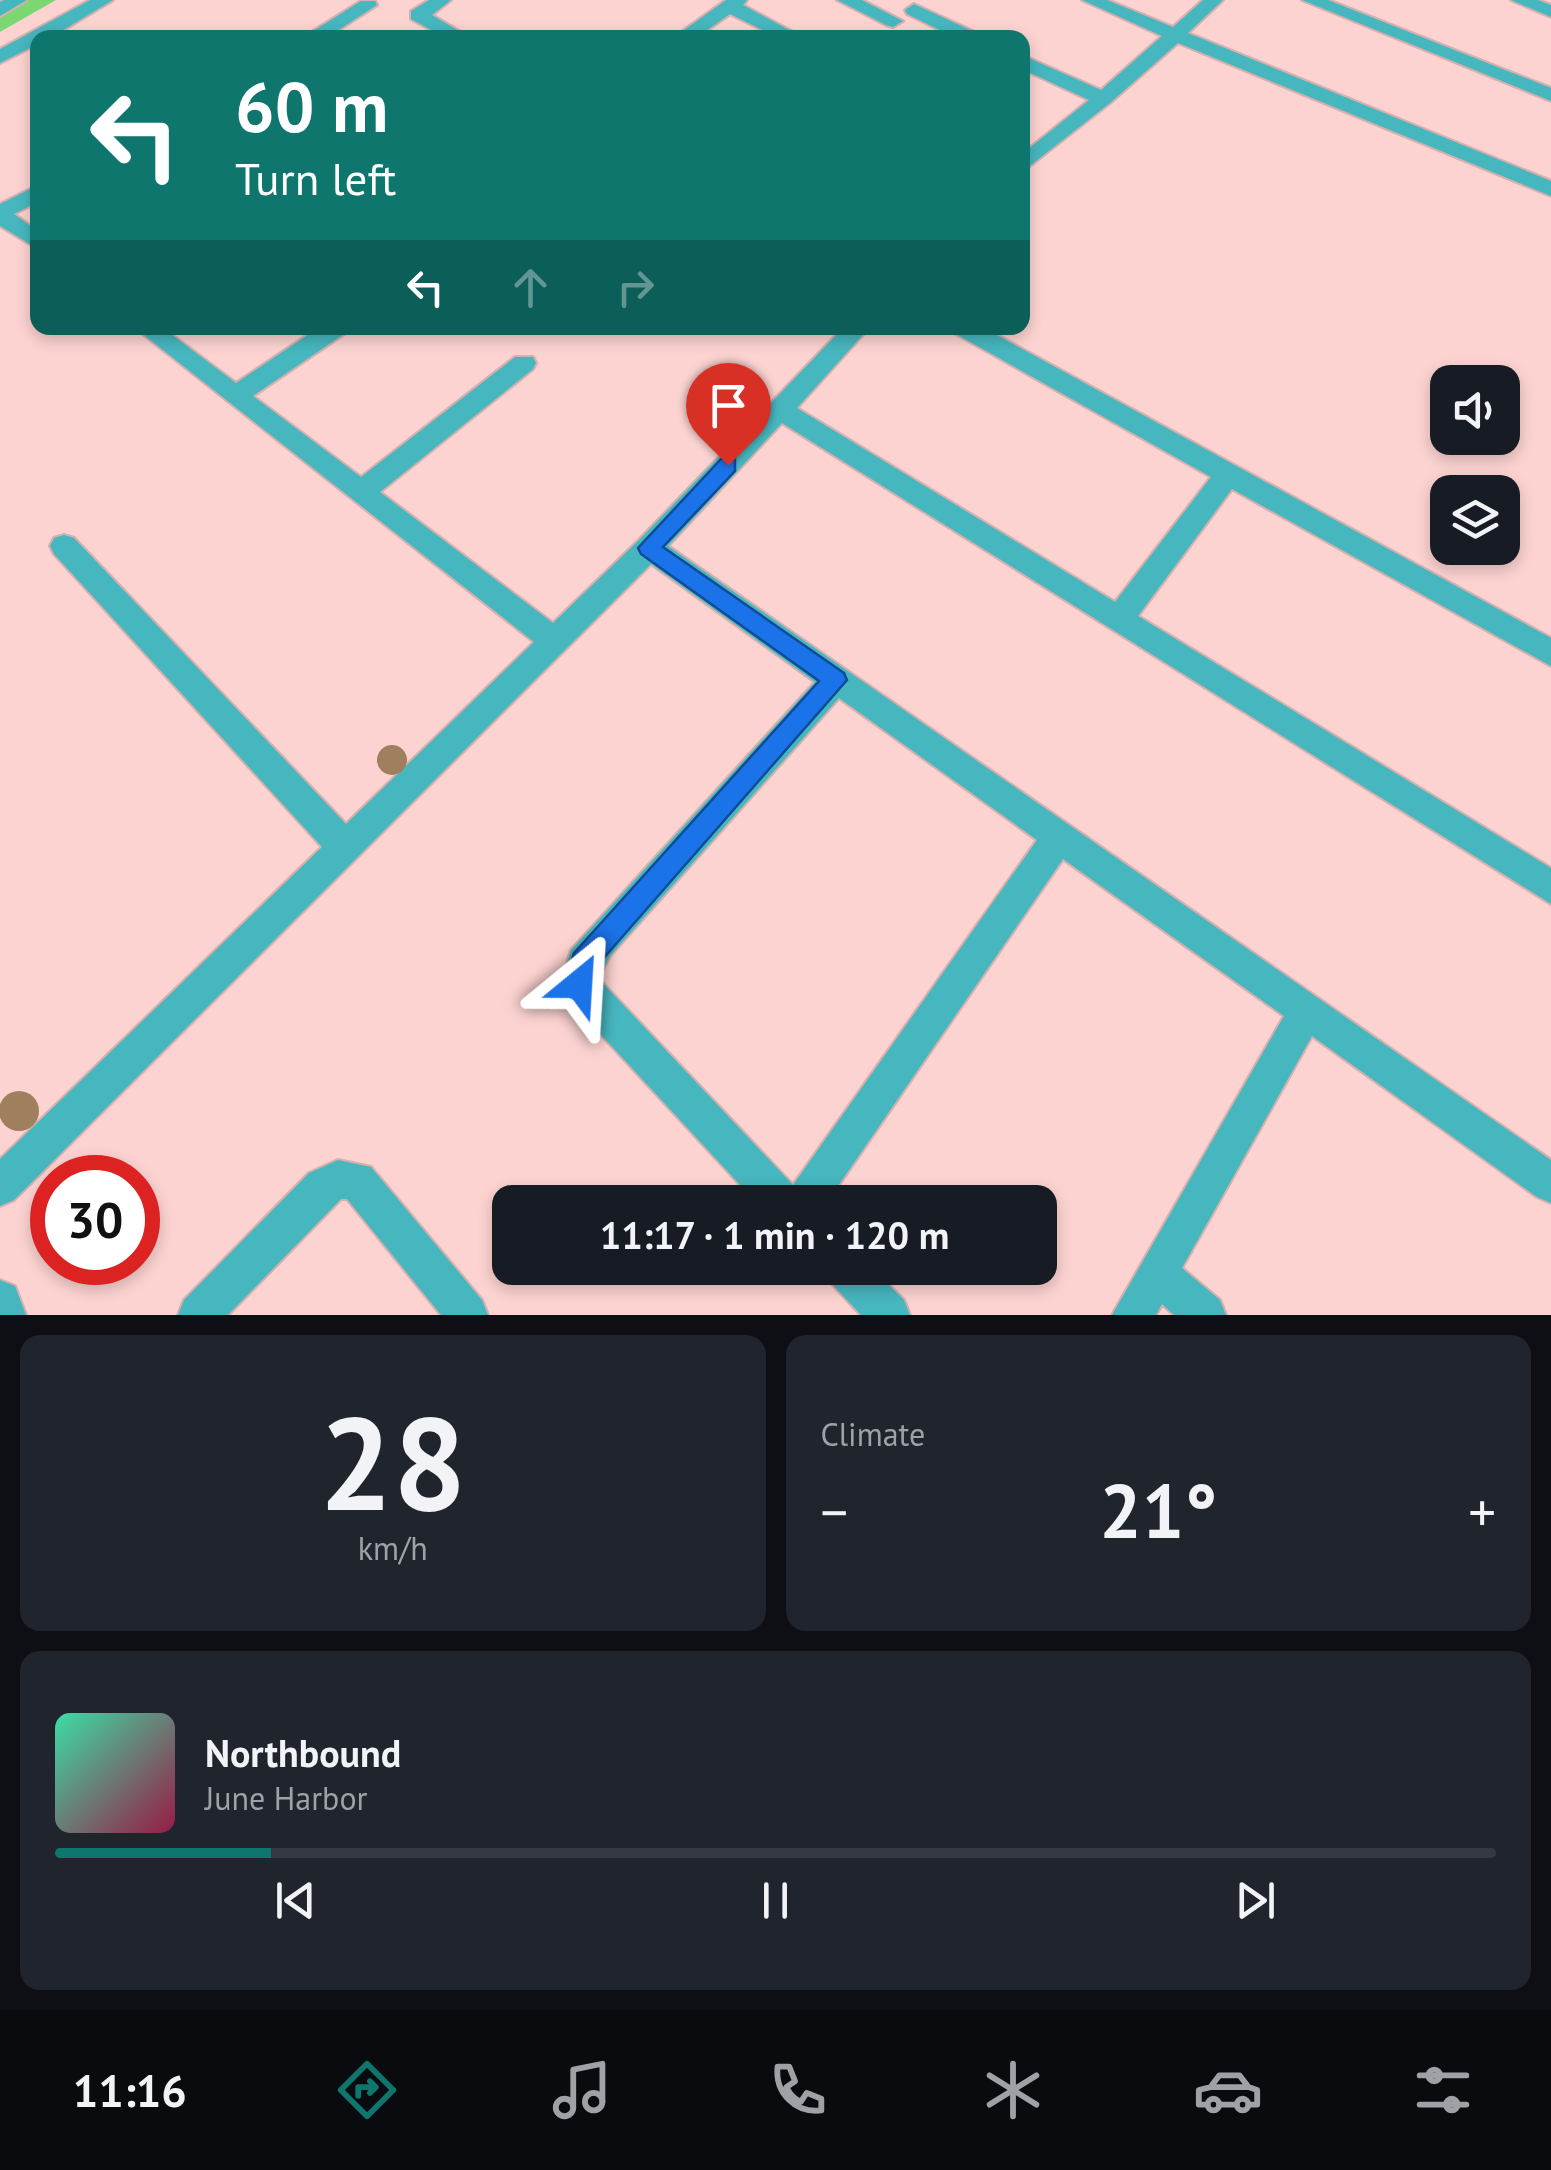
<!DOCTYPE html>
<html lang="en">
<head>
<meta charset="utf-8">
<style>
  body { margin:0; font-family:"PT Sans",sans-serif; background:#20242c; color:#f1f3f6; height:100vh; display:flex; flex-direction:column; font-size:38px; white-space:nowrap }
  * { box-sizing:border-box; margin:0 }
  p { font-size:32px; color:#9ea1a6 }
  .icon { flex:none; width:55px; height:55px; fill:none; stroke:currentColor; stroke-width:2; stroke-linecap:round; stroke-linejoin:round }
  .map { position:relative; height:1315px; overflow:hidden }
  .details { display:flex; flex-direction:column; gap:20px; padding:20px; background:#0d0f14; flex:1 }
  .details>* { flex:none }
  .hud { position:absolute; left:30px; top:30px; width:1000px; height:305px; border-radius:20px; box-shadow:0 5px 15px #0003; background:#0f766e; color:#fff; overflow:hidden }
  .controls { position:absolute; left:1430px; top:365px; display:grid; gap:20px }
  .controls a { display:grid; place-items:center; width:90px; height:90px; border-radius:20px; background:#171b24; box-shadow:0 5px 15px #0003; font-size:50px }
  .speed { position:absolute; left:30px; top:1155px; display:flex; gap:20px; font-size:50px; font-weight:700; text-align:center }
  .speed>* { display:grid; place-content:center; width:130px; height:130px; border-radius:50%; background:#171b24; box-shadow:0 5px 15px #0003; line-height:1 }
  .speed .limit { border:15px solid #d22; background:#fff; color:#111 }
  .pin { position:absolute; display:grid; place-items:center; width:85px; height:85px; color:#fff; margin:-102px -42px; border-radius:50% 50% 50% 0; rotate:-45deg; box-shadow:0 0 10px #0007 }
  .pin .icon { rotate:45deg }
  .me { position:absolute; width:110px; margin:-55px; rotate:27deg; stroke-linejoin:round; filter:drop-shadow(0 0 8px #0008) }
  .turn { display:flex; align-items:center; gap:35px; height:210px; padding:0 40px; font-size:45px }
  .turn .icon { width:130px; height:130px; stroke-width:2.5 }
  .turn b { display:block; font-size:70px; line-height:85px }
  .lanes { display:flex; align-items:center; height:95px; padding:0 40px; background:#0003; justify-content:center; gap:50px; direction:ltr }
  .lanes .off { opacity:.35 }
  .big { font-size:75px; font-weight:700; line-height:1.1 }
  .details .widget { flex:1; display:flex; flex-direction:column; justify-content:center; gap:15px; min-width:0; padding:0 35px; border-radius:20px; background:#20242c }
  .details .dial { align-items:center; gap:0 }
  .dial b { font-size:130px; line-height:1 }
  .song { display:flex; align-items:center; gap:30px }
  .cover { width:120px; height:120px; border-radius:15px; background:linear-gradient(135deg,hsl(160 70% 55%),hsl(340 70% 35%)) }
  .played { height:10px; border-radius:5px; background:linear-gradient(90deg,#0f766e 15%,#363941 15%) }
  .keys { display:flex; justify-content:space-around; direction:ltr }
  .heat { display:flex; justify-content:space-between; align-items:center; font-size:55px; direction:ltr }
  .details .tiles { flex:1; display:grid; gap:20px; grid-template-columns:1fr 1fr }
  .widget:last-child { grid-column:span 2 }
  .trip { position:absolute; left:492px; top:1185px; width:565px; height:100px; border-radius:20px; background:#171b24; box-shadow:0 5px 15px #0003; font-weight:700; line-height:100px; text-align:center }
  .tabs { display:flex; height:160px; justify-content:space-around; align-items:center; background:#090b0e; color:#9ea1a6 }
  .tabs .icon { width:70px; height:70px }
  .tabs .on { color:#0f766e }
  .tabs b { font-size:45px; color:#f1f3f6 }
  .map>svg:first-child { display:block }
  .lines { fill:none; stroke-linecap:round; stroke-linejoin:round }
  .canal { fill:#7bd771; fill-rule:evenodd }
  .minor-casing { stroke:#d5b0ae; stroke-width:4 }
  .minor { fill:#47b7bf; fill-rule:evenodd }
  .tree { fill:#9f7f5e }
  .route { fill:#1a73e8; stroke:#114b97; stroke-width:2.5 }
</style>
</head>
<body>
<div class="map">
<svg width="1551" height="1315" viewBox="0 0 1551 1315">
  <rect width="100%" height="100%" fill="#fcd3d1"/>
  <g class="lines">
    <polygon class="canal" points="23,0 56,0 0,32 0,13"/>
    <g class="minor-casing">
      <g id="minor">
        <polygon points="4,0 27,0 0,16 0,2"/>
        <polygon points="90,0 113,0 50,38 38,38 38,44 0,63 0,49"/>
        <polygon points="429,0 451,0 432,15 471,38 446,38 411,19 411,11"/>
        <polygon points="726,0 747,0 743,5 804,38 779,38 730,14 696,38 673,38"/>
        <polygon points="837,0 862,0 903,21 893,27 886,25"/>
        <polygon points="1082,0 1107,0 1173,27 1203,0 1223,0 1188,33 1551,181 1551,196 1178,43 1110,103 1022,172 1022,154 1089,100 1022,69 1022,55 1101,90 1162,36"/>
        <polygon points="1302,0 1328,0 1551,88 1551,101"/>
        <polygon points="1511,0 1538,0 1551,5 1551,17"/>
        <polygon points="361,1 375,1 377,5 326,38 302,38"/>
        <polygon points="914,4 979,34 981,38 956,38 907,14 905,10"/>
        <polygon points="38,185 38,202 14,214 38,231 38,249 0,226 0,204"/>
        <path d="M135,328H163L236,383L318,328H347L344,334L253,396L361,477L515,357H533L536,363L533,369L380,492L553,623L639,540L843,328H869L797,408L1115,602L1211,477L956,334L953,328H984L1551,638V666L1232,489L1138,616L1551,868V904L782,423L668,546L1551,1160V1203L1537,1197L1312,1036L1182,1268L1220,1300L1226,1315H1174L1162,1304L1156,1315H1112L1284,1016L1063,859L827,1202H756L566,997L561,984L571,950L815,682L651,564L14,1200L0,1206V1159L322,847L54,554L50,546L54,538L64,535L74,538L346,824L534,642ZM839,698L1037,840L793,1185L598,978L610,956Z"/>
        <polygon points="338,1160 371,1167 482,1300 488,1315 441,1315 347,1199 341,1199 228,1315 178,1315 184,1300 309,1173"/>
        <polygon points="824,1268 872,1268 904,1300 910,1315 861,1315 830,1282"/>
        <polygon points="0,1280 15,1286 26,1315 0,1315"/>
      </g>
    </g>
    <use href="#minor" class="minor"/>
  </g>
  <g class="tree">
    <circle cx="723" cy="434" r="12"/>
    <circle cx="392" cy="760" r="15"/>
    <circle cx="19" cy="1111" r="20"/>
  </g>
  <polygon class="route" points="728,457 735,459 735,471 663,547 844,673 847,680 595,968 589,993 579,997 569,993 565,984 574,953 819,681 641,554 638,548 721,459"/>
</svg>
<div class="controls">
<a><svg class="icon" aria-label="sound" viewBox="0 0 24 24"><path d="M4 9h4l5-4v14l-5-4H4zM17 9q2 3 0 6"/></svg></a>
<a><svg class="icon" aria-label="layers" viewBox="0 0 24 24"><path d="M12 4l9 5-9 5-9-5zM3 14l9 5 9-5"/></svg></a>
</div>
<div class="speed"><div class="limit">30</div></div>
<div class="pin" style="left:728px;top:465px;background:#d93025"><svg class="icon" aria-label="arrive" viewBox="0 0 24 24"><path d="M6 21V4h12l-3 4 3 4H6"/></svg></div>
<svg class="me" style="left:579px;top:984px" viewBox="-20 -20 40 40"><path d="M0-17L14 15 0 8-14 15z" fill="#1a73e8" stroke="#fff" stroke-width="4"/></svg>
<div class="trip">11:17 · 1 min · 120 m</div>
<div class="hud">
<div class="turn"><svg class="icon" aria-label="left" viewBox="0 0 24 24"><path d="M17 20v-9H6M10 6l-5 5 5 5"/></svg><div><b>60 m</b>Turn left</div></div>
<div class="lanes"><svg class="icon" aria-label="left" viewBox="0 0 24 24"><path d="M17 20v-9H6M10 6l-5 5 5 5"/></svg><svg class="icon off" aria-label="ahead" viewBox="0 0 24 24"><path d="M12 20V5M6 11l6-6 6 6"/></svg><svg class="icon off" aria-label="right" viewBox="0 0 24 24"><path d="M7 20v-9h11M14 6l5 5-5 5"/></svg></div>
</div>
</div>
<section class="details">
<div class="tiles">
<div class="widget dial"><b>28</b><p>km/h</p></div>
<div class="widget"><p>Climate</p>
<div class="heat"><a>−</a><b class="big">21°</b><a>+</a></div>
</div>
<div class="widget">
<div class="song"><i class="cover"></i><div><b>Northbound</b><p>June Harbor</p></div></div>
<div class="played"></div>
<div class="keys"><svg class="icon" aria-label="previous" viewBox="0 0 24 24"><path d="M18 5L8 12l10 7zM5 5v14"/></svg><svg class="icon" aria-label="pause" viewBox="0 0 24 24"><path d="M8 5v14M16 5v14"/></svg><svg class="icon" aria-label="next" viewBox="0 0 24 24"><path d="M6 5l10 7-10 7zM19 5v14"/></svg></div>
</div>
</div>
</section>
<nav class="tabs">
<b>11:16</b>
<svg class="icon on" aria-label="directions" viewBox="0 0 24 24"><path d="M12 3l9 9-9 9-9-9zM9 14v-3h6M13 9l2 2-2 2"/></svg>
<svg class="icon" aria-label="music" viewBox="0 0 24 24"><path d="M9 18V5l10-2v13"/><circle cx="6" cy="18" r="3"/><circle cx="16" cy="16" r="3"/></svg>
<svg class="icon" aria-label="phone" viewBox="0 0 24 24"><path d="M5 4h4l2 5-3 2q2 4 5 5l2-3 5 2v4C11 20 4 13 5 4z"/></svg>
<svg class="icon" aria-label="climate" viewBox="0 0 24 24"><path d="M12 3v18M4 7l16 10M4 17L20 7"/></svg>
<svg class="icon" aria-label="car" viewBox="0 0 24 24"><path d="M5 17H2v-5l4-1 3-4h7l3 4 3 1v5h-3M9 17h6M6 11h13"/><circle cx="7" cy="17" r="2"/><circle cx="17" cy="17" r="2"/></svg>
<svg class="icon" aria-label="filters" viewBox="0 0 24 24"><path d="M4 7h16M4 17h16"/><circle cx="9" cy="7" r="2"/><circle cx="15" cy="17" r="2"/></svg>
</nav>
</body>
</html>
